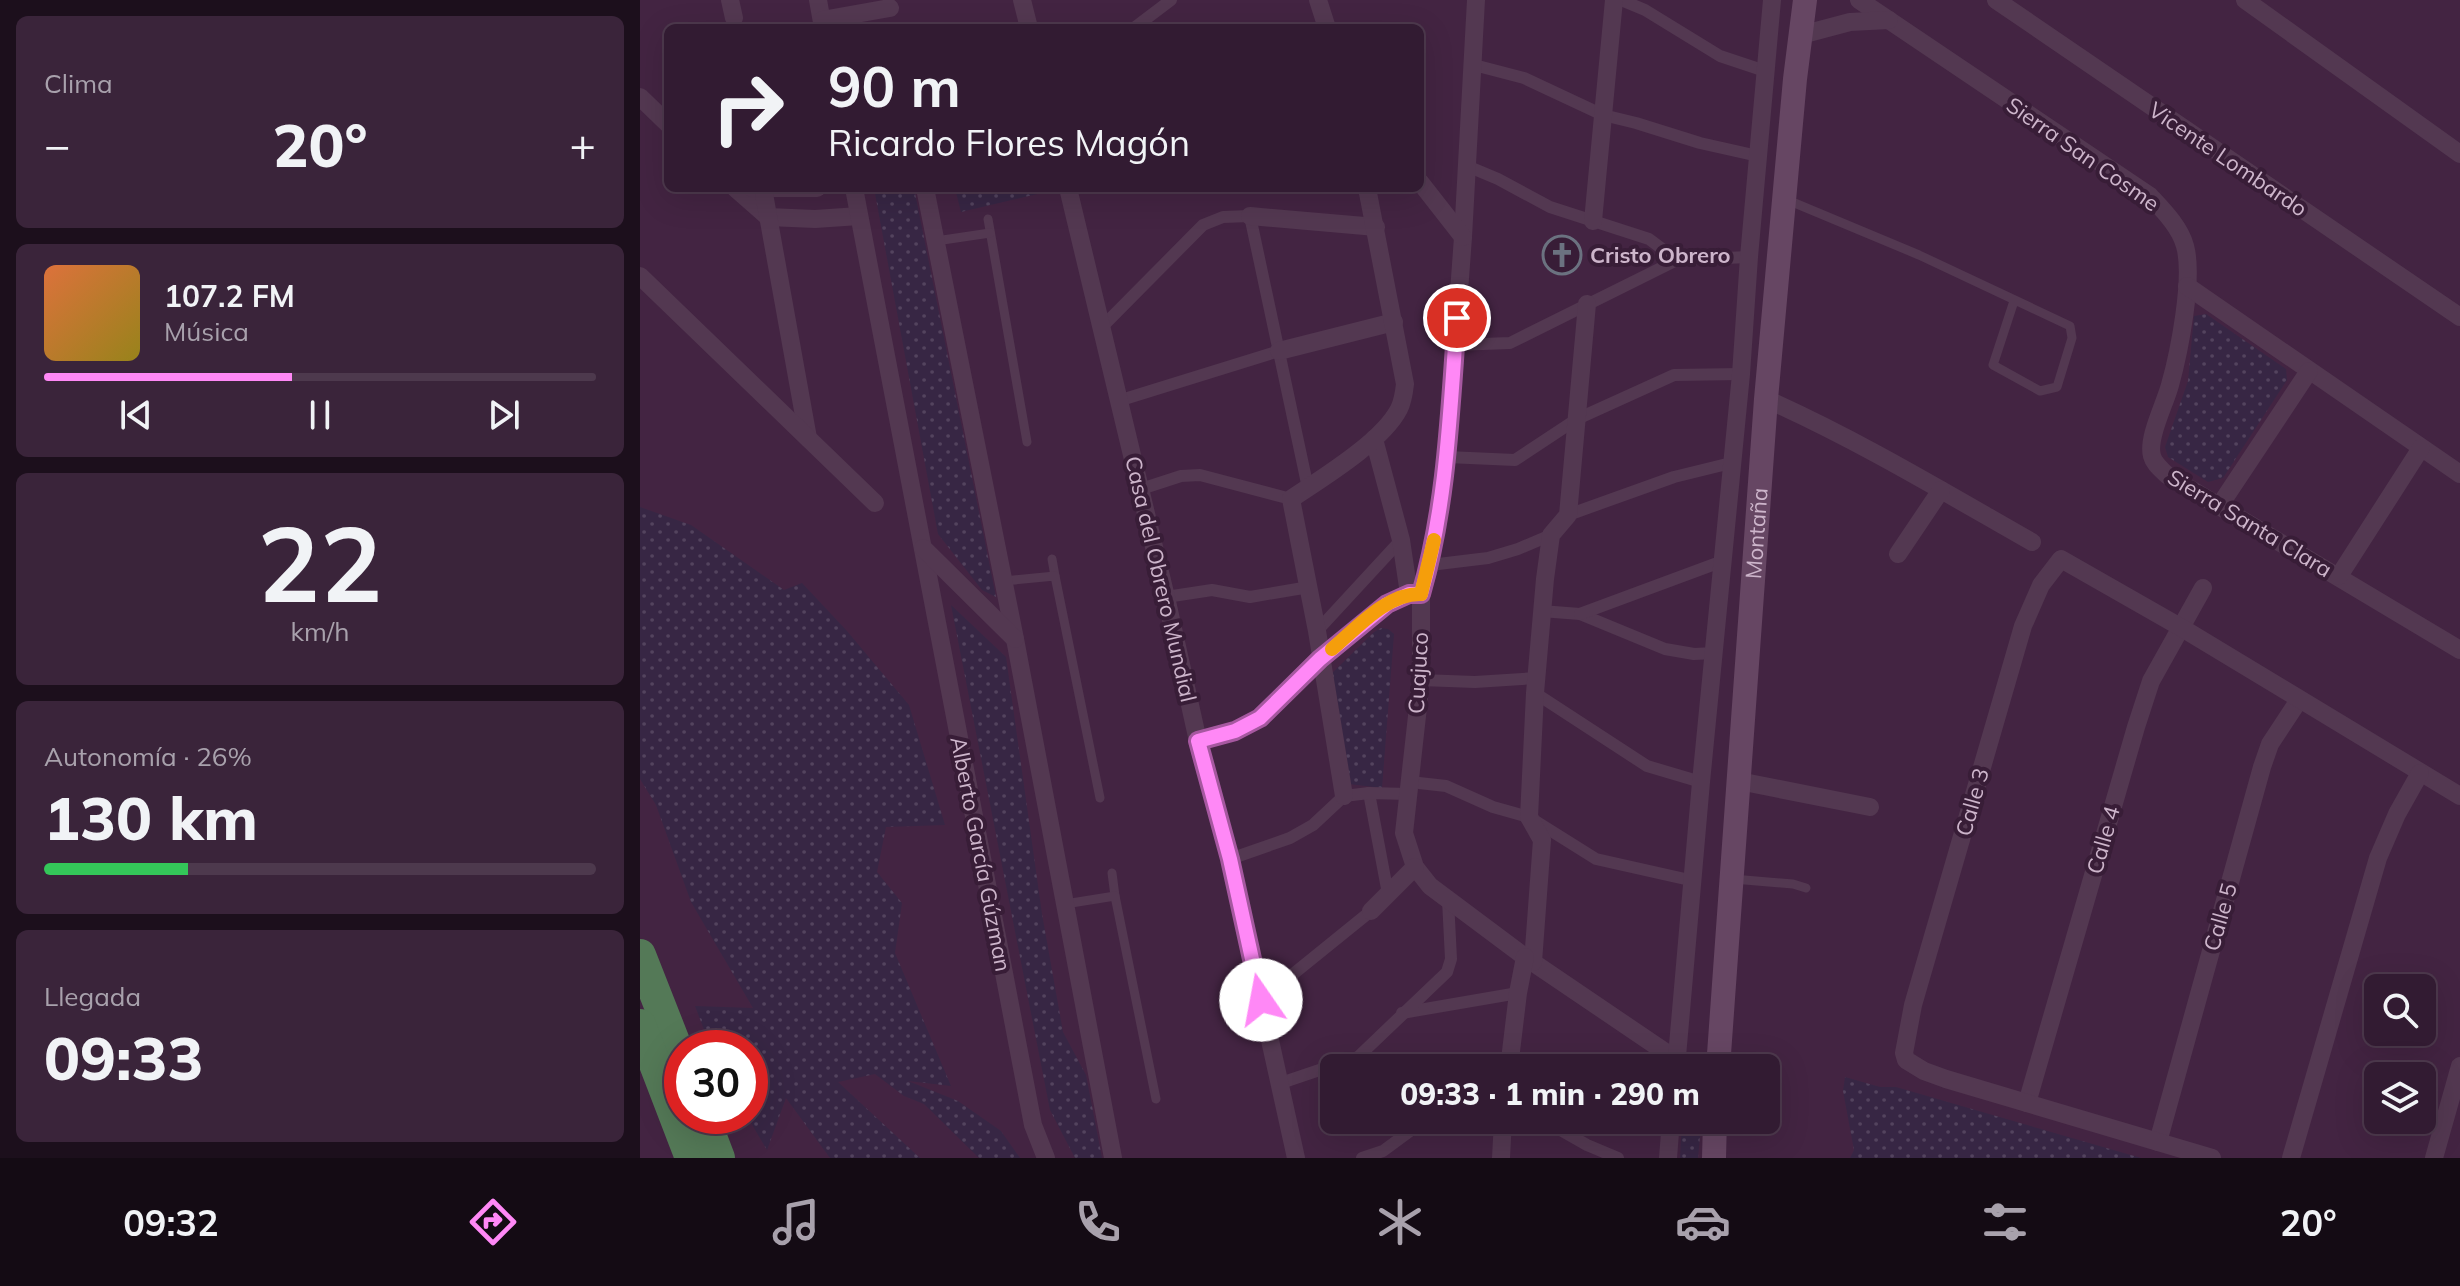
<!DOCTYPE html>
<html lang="es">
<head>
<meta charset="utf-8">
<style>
  body { margin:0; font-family:Mulish,sans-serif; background:#3a243a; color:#f1f3f6; height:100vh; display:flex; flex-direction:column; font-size:30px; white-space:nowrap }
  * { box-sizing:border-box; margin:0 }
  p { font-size:26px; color:#a8a1ac }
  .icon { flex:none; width:44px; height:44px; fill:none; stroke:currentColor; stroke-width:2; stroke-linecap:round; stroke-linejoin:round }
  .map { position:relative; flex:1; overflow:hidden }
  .side { display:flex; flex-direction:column; gap:16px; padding:16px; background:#1c0f1c; width:640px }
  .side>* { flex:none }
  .top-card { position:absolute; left:24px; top:24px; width:760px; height:168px; border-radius:12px; box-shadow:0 8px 32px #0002,0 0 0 2px #4d394d; background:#321b32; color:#f1f3f6; overflow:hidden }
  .controls { position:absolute; left:1724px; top:974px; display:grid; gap:16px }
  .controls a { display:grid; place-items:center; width:72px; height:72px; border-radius:12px; background:#321b32; box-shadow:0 8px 32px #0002,0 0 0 2px #4d394d; font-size:40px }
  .speed { position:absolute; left:24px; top:1030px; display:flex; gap:16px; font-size:40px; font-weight:700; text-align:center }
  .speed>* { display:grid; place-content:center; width:104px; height:104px; border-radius:50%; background:#321b32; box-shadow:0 8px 32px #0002,0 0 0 2px #4d394d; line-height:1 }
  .speed .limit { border:12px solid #d22; background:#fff; color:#111 }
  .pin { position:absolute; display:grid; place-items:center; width:68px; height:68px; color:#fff; margin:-34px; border:4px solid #fff; border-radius:50%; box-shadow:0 2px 8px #0007 }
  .me { position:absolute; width:88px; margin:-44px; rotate:348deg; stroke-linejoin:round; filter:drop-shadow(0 0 6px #0008) }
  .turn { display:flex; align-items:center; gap:28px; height:168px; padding:0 32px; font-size:36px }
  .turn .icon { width:104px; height:104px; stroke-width:2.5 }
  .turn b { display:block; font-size:56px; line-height:68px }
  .big { font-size:60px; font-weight:800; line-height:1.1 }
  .side .card { flex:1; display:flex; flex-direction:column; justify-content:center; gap:12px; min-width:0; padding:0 28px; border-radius:12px; background:#3a243a }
  .side .dial { align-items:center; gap:0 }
  .dial b { font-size:104px; line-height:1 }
  .song { display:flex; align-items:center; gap:24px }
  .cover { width:96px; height:96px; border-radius:12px; background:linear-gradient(135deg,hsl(20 70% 55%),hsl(50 70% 35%)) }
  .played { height:8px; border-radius:4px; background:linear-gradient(90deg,#ff88f6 45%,#4d394d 45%) }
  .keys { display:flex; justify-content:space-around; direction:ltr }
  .heat { display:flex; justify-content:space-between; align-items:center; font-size:44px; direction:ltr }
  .charge { height:12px; border-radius:6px; background:linear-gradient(90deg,#34c759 26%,#4d394d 0) }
  .trip { position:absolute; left:680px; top:1054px; width:460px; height:80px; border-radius:12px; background:#321b32; box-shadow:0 8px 32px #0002,0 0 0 2px #4d394d; font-weight:800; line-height:80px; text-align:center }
  .dock { display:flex; height:128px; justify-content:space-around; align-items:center; background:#140b14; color:#a8a1ac }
  .dock .icon { width:56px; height:56px }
  .dock .on { color:#ff88f6 }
  .dock b { font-size:36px; color:#f1f3f6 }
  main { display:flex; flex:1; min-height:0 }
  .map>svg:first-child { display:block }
  .green { fill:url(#green-dots) }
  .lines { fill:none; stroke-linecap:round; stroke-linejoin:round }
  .service { stroke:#533851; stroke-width:9 }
  .pedestrian { stroke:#533851; stroke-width:12 }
  .minor { stroke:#533851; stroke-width:18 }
  .secondary { stroke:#664663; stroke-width:24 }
  .motorway { stroke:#547957; stroke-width:32 }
  .route-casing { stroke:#a658a0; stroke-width:20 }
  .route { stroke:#ff88f6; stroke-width:14 }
  .slow { stroke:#f59e0b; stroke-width:14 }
  .labels { text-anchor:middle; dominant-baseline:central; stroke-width:8; stroke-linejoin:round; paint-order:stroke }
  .street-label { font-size:22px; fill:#cdb5cb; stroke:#381d37 }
  .poi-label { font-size:22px; font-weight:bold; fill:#cdb5cb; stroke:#381d37; text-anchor:start }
</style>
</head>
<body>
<main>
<section class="side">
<div class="card"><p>Clima</p>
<div class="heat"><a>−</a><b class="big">20°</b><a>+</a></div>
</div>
<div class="card">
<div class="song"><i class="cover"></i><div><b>107.2 FM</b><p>Música</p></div></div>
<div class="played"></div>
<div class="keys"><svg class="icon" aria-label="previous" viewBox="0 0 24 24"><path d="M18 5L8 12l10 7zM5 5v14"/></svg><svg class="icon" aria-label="pause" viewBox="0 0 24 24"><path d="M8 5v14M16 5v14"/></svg><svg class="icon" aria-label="next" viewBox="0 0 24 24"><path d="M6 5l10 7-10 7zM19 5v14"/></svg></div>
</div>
<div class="card dial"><b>22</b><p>km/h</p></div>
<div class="card"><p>Autonomía · 26%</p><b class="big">130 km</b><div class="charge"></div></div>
<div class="card"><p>Llegada</p><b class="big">09:33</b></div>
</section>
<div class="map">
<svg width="1820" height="1158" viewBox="0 0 1820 1158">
  <defs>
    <pattern id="green-dots" width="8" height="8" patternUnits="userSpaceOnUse" patternTransform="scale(2)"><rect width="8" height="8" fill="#372644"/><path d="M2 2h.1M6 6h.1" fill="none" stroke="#53435e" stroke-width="1.8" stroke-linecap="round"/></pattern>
  </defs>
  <rect width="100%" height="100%" fill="#432442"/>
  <g class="green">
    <polygon points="234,188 274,188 356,597 342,590 298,534"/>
    <polygon points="315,188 405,188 406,192 321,212"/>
    <polygon points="1566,314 1646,369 1647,380 1583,478 1568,482 1528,457 1525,447 1548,381 1554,316"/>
    <polygon points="0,507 51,525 144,590 162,583 207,631 269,705 305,825 246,827 237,872 262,903 255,953 311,1086 268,1081 318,1101 361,1131 380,1158 339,1158 284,1104 264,1096 235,1074 198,1082 280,1158 190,1158 146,1098 127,1150 107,1116 110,1116 110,1048 71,1048 55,1006 113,1008 51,902 16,805 0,779"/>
    <polygon points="311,605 366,657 402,914 423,1032 446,1075 462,1158 435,1158 410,1110"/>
    <polygon points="741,628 748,629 754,634 742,788 709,784 687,678 734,632"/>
    <polygon points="1205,1077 1240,1087 1256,1087 1501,1158 1210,1158 1214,1150 1203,1091"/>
    <polygon points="1042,1120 1058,1120 1061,1125 1058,1158 1040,1158"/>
  </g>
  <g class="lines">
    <g class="service">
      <polyline points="1145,199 1279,255 1430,326 1432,338 1417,387 1400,391 1353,365 1374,301"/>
      <polyline points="348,219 387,442"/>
      <polyline points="296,241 350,233"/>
      <polyline points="412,559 415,576"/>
      <polyline points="364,581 415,576 460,798"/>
      <polyline points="472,873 475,896"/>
      <polyline points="1093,879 1153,884 1166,888"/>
      <polyline points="425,904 475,896 516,1099"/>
    </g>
    <g class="pedestrian">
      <polyline points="981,0 1005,10 1080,56 1125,71"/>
      <polyline points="494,28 531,0"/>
      <polyline points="834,65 884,78 963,115 996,123 1060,143 1118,156"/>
      <polyline points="827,166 858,179 910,207 1009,239 1037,260 1109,257"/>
      <polyline points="460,329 563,225 583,217 610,216 668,488"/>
      <polyline points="815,345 870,343 1037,260"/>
      <polyline points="478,401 639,351"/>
      <polyline points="807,457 875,460 937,419 1034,375 1101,374"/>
      <polyline points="501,489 541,476 560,475 651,499"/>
      <polyline points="928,515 1034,477 1091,463"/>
      <polyline points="790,565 848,558 878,549 911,535"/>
      <polyline points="526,597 572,590 610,597 669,587"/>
      <polyline points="901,611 940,614 1025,649 1054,654 1075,653"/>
      <polyline points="940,614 1083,561"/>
      <polyline points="677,631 761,540"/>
      <polyline points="781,680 835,682 896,678"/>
      <polyline points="895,693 1007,766 1061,782"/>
      <polyline points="770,782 806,786 853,807 889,817 956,859 1054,881"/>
      <polyline points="729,793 748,894"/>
      <polyline points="590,859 650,838 673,825 704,796 729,793 768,794"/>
      <polyline points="621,1000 731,911"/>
      <polyline points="762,1013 878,993"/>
      <polyline points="638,1084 718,1057 807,972 811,959 808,900"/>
      <polyline points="903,1120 947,1145 978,1158"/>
      <polyline points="722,1158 743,1151 785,1120"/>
    </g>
    <g class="minor">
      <polyline points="90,0 94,18"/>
      <polyline points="178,0 183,28"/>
      <polyline points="382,0 389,28"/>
      <polyline points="678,0 687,28"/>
      <polyline points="836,0 823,237 807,457 790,565 781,594 781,680 764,833 775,867 790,886 885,957 1037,1060 1042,1068"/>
      <path d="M1219,0L1510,196C1523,210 1540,227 1545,246C1554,278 1539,353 1530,385C1525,404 1507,438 1512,456C1514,464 1521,469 1527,475L1820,650"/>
      <polyline points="1356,0 1820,317"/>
      <polyline points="1605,0 1820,154"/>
      <polyline points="182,20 250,8"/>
      <polyline points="1161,35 1210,22 1249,20"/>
      <polyline points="0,97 28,124"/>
      <polyline points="780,182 823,237"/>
      <polyline points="95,188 128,217 175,219 219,216"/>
      <polyline points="112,188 177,188"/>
      <polyline points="123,188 168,438"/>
      <polyline points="214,188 393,1125 406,1158"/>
      <polyline points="285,188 375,639 473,1158"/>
      <polyline points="428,188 526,597 558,741 590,859 656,1158"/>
      <polyline points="610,216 736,227"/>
      <polyline points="953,221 974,0"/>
      <polyline points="0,276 235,503"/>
      <polyline points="1547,286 1820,474"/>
      <polyline points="639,351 754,322"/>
      <path d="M1126,399C1218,440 1304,492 1392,542"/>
      <polyline points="734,439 761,540 769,594"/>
      <polyline points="1580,505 1669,371"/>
      <polyline points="283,548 375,639"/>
      <polyline points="1258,554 1301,490"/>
      <polyline points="1699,576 1781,448"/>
      <polyline points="558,741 595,731 620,718 680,659 747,604 769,594 781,594"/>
      <polyline points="1099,781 1230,807"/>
      <path d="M704,796L677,631L651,499C682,478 742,442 759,409C763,401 764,393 765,384L727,188"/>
      <polyline points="731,911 775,867"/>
      <polyline points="893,962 902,840 889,817 895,693 905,579 911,535 928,515 947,304"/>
      <polyline points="869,1068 878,993 885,957"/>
      <polyline points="1036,1068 1061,782 1101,374 1109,257 1132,0"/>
      <polyline points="1387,1103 1496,727 1511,681 1563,588"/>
      <polyline points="1518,1142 1622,767 1630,744 1659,700"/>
      <polyline points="861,1158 863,1120"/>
      <polyline points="1028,1158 1031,1120"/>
      <polyline points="1572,1158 1306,1079 1284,1071 1266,1060 1264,1053 1273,1005 1383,626 1401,585 1421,559 1542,628 1820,796"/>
      <polyline points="1651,1158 1738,858 1757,814 1780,773"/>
      <polyline points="1794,1158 1820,1066"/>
    </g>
    <g class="secondary">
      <path id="s1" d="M1078,1068L1126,399L1155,79L1165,0"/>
      <polyline points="1074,1158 1075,1120"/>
    </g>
    <g class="motorway">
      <polyline points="0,955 42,1062"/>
      <polyline points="0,1025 51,1158"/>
      <polyline points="63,1116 79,1158"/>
    </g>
  </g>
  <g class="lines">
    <g class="route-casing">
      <path id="route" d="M621,1000L590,859L558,741L595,731L620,718L680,659L747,604L769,594H781C807,504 810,411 817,318"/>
    </g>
    <use href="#route" class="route"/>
    <path class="slow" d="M692,649C717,628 747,593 781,594L794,540"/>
  </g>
  <defs>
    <g id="church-ring" transform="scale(2)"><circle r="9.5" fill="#381d37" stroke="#6b7280" stroke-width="1.5"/><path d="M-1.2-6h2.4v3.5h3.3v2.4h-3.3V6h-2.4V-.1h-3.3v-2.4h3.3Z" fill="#6b7280"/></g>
  </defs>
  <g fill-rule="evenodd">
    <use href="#church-ring" x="922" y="255"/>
  </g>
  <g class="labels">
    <g class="street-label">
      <text transform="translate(1443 154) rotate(35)">Sierra San Cosme</text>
      <text transform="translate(1588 159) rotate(34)">Vicente Lombardo</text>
      <text transform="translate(1610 523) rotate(31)">Sierra Santa Clara</text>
      <text stroke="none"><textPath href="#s1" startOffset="536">Montaña</textPath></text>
      <text transform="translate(521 579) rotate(77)">Casa del Obrero Mundial</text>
      <text transform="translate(778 673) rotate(-87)">Cuajuco</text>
      <text transform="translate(1332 802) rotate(-74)">Calle 3</text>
      <text transform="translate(1463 840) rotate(-74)">Calle 4</text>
      <text transform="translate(341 854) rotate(79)">Alberto García Gúzman</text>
      <text transform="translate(1580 917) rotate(-74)">Calle 5</text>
    </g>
    <g class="poi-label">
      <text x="950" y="255">Cristo Obrero</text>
    </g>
  </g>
</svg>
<div class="controls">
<a><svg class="icon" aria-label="search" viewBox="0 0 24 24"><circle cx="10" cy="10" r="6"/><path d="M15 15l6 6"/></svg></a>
<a><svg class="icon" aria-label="layers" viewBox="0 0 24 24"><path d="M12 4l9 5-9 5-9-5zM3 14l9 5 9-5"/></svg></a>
</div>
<div class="speed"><div class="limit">30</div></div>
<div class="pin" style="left:817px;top:318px;background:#d93025"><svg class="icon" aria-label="arrive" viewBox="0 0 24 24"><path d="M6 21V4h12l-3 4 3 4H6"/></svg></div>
<svg class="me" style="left:621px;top:1000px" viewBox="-20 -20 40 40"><circle r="19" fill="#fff"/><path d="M0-13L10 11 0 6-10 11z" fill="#ff88f6"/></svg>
<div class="trip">09:33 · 1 min · 290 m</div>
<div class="top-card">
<div class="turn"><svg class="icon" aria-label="right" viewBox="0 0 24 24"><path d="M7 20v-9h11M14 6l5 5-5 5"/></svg><div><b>90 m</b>Ricardo Flores Magón</div></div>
</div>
</div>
</main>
<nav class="dock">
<b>09:32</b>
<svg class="icon on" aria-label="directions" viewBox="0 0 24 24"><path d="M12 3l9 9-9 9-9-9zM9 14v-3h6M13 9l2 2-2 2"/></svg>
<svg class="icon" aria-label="music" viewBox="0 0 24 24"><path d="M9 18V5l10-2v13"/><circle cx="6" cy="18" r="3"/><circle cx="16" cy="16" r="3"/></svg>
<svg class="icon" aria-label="phone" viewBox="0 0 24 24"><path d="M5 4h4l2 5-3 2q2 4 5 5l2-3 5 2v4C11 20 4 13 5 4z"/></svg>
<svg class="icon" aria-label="climate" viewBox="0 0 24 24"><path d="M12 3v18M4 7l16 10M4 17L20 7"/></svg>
<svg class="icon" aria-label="car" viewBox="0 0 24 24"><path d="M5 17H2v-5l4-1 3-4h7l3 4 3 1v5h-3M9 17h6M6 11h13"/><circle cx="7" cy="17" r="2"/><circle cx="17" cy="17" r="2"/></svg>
<svg class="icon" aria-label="filters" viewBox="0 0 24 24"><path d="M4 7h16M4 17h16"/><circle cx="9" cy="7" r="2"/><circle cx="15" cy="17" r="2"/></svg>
<b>20°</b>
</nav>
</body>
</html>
